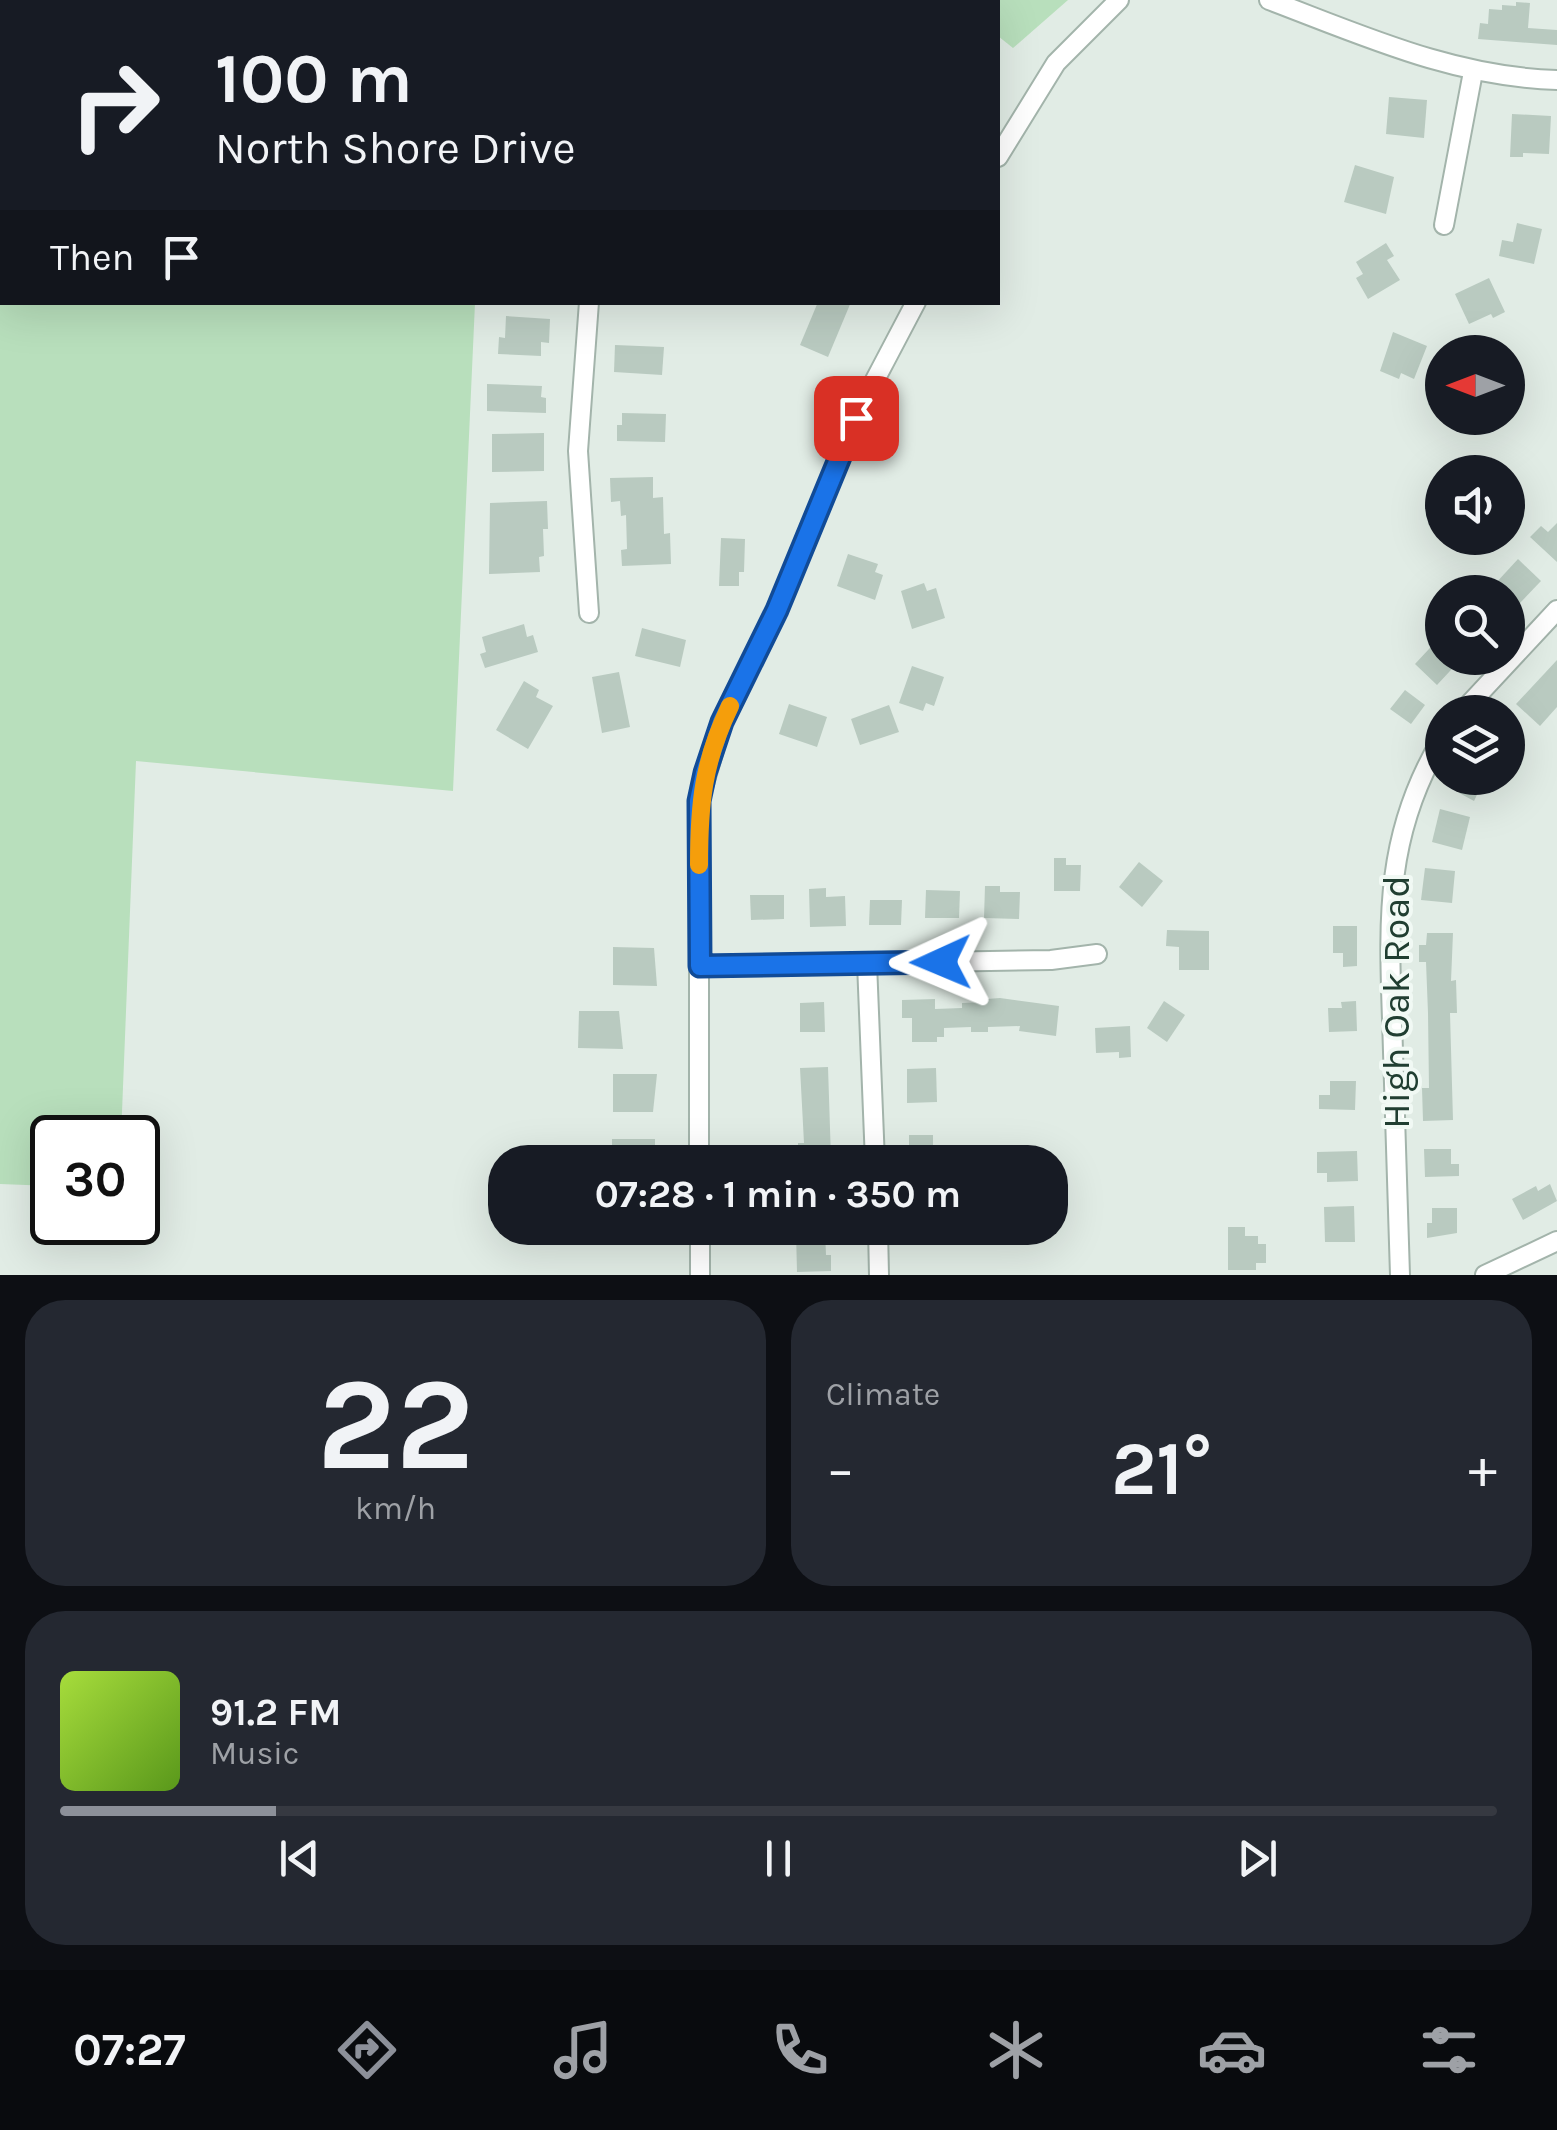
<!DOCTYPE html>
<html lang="en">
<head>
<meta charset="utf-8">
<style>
  body { margin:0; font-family:Karla,sans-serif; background:#242831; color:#f1f3f6; height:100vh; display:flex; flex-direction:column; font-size:38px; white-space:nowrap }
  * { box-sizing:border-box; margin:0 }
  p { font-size:32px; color:#9ea1a6 }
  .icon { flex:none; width:55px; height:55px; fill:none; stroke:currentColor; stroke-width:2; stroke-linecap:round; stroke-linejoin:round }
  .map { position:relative; height:1275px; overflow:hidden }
  .panel { display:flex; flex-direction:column; gap:25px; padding:25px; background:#0d0f14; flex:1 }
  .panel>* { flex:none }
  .banner { position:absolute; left:0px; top:0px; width:1000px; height:305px; box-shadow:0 10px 40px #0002; background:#171b24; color:#f1f3f6; overflow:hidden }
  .needle { width:65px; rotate:270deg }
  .fabs { position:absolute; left:1425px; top:335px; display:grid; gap:20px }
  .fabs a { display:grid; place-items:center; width:100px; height:100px; border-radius:50%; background:#171b24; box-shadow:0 10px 40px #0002; font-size:50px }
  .speed { position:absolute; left:30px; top:1115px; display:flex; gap:20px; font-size:50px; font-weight:700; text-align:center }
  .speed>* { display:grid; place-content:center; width:130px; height:130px; border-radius:50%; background:#171b24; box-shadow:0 10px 40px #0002; line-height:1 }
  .speed .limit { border:5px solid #111; border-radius:15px; background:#fff; color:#111 }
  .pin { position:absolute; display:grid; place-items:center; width:85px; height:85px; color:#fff; margin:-42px; border-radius:20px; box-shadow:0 5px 15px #0006 }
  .me { position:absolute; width:110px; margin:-55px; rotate:269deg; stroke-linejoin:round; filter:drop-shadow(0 0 8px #0008) }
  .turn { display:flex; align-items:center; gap:35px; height:210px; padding:0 50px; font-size:45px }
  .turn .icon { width:130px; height:130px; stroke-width:2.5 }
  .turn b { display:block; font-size:70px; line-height:85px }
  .then { display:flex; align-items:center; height:95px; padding:0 50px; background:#0003; gap:20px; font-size:38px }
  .big { font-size:75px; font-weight:700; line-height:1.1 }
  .panel .widget { flex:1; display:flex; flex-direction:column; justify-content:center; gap:15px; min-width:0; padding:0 35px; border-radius:40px; background:#242831 }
  .panel .dial { align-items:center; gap:0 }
  .dial b { font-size:130px; line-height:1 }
  .song { display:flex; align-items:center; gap:30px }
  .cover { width:120px; height:120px; border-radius:15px; background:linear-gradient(135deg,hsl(80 70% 55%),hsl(90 70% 35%)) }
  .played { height:10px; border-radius:5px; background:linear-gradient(90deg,#8c9099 15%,#363941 15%) }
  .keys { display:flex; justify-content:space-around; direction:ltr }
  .heat { display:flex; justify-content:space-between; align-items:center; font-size:55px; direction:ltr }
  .panel .tiles { flex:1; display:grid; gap:25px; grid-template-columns:1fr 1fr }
  .widget:last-child { grid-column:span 2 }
  .trip { position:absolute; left:488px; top:1145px; width:580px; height:100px; border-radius:40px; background:#171b24; box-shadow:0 10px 40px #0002; font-weight:700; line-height:100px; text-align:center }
  .menu { display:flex; height:160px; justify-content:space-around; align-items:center; background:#090b0e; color:#9ea1a6 }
  .menu .icon { width:70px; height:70px }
  .menu .active { color:#8c9099 }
  .menu b { font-size:45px; color:#f1f3f6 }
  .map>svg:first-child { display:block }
  .green { fill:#b8dfbc }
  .building { fill:#b9cac0 }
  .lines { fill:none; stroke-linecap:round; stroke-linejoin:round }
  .minor-casing { stroke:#a3b4ab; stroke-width:22 }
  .minor { stroke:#fff; stroke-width:18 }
  .route-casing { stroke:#114b97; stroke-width:25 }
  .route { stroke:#1a73e8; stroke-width:18 }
  .slow { stroke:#f59e0b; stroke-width:18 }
  .labels { text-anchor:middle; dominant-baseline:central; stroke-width:8; stroke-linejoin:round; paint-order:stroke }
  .street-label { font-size:38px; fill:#203e31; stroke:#f1f9f4 }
</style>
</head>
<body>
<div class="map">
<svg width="1557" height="1275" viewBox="0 0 1557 1275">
  <rect width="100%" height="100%" fill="#e1ece5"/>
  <g class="green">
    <polygon points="0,0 384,0 2,2 2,302 475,303 453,791 136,761 121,1137 52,1138 52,1186 0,1184"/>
    <polygon points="952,0 1068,0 1013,48 998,36 998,2"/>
  </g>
  <g class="building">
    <polygon points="1516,2 1530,3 1528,28 1557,30 1557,45 1478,39 1480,23 1488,24 1489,9 1502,10 1502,5 1516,6"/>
    <polygon points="1389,97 1427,100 1424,138 1386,134"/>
    <polygon points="1512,114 1551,116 1549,154 1523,153 1523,157 1510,157"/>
    <polygon points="1355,165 1394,177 1386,214 1344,202"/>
    <polygon points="1517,223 1542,229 1534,264 1499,256 1502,240 1513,242"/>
    <polygon points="1386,243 1394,256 1387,260 1400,280 1368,299 1356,278 1363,274 1356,262"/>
    <polygon points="1489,278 1505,312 1493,318 1491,314 1469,324 1455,294"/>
    <polygon points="818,302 851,302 828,357 800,345"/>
    <polygon points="506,316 550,319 549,343 541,342 541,356 498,354 499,337 505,338"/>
    <polygon points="1393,332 1427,346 1414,379 1401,373 1399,379 1380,371"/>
    <polygon points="615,345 664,347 662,375 614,372"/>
    <polygon points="487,384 542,386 541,397 546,398 546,413 487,411"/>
    <polygon points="622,413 666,414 665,442 617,441 617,425 622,425"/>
    <polygon points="544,433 544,471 492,472 492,434"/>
    <polygon points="653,477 653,498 663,497 664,534 670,533 671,564 622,566 621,550 627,549 626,515 621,516 620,501 611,502 610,478"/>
    <polygon points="547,501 548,529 543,529 544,556 539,557 540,572 489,574 490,503"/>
    <polygon points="1557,523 1557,562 1530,537 1541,526 1548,532"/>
    <polygon points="721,538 745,539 744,572 739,572 739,586 719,586"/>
    <polygon points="848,554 878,564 875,572 883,575 875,600 837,586"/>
    <polygon points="1518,559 1541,581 1518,605 1495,584"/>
    <polygon points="924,583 927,591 936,588 945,618 912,629 901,591"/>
    <polygon points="524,624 527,637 533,635 538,652 485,668 480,654 486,652 482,637"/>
    <polygon points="642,628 686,640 680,667 635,656"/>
    <polygon points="1442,635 1442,658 1462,658 1437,685 1415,664"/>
    <polygon points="1557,660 1557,707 1540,726 1516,704"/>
    <polygon points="912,666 944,677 934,706 926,703 923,711 899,703"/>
    <polygon points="619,672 630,727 602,733 592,677"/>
    <polygon points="524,681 539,690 536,697 553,706 528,749 496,730"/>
    <polygon points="1405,690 1425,705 1411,724 1390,709"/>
    <polygon points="789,704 827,717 817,747 779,734"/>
    <polygon points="889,705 899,732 860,745 851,719"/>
    <polygon points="1458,778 1485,778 1474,801 1452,789"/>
    <polygon points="1440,809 1470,817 1462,850 1432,842"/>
    <polygon points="1054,858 1066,858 1066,865 1081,865 1080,891 1054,891"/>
    <polygon points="1139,862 1163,881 1142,907 1119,887"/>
    <polygon points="1425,868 1455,871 1452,903 1421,900"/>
    <polygon points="985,886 1000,886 1000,892 1020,892 1019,919 984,918"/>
    <polygon points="826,888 826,897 845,896 846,926 810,927 809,889"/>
    <polygon points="926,890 960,891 959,918 925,918"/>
    <polygon points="750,895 784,895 784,919 751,920"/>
    <polygon points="870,900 902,900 901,925 869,925"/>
    <polygon points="1333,926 1357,926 1357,966 1343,967 1343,953 1333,953"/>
    <polygon points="1167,930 1209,931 1209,970 1179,970 1179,947 1166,946"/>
    <polygon points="1427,933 1453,933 1451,981 1456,980 1457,1013 1450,1013 1453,1120 1423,1121 1422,1088 1429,1088 1428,1013 1426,962 1419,962 1419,945 1426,945"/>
    <polygon points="613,947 654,948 657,986 613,985"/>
    <polygon points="1000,998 1059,1006 1056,1036 1019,1031 1020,1026 988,1027 988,1032 971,1032 971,1027 944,1028 944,1037 937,1037 937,1042 912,1042 912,1018 902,1018 902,1000 935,999 935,1009 962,1008 962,1003 987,1002 987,999"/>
    <polygon points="1164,1001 1185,1015 1167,1042 1147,1028"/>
    <polygon points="1356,1001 1357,1031 1329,1032 1328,1008 1342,1008 1341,1002"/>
    <polygon points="824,1002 825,1032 800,1032 800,1003"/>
    <polygon points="579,1011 619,1011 623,1049 578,1048"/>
    <polygon points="1130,1026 1131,1057 1119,1058 1119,1052 1096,1053 1095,1028"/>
    <polygon points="828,1067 831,1159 798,1160 798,1143 804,1143 800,1068"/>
    <polygon points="936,1068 937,1102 907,1103 907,1069"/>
    <polygon points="613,1074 657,1074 653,1112 613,1112"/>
    <polygon points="1330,1081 1356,1081 1355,1110 1319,1109 1319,1095 1330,1095"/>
    <rect x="909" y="1135" width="24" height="27"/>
    <rect x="612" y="1139" width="43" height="23"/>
    <polygon points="1424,1149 1451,1149 1451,1164 1459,1164 1459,1176 1425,1177"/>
    <polygon points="1357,1151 1358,1181 1327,1182 1327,1173 1317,1173 1317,1152"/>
    <polygon points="1550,1184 1557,1201 1523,1220 1512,1199 1536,1186 1538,1191"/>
    <polygon points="1354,1206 1355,1242 1325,1242 1324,1207"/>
    <polygon points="1432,1208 1457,1208 1457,1233 1427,1238 1427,1223 1432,1223"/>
    <polygon points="1228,1227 1245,1227 1245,1236 1258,1236 1258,1244 1266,1244 1266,1263 1256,1263 1256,1270 1228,1270"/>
    <rect x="581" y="1228" width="39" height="15"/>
    <polygon points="825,1231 826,1255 831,1255 831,1271 797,1272 796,1232"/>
  </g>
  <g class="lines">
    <g class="minor-casing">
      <g id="minor">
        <path d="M1269,0C1364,36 1454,77 1557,80"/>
        <polyline points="998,157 1056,63 1119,0"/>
        <polyline points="1444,225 1473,72"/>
        <polyline points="589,302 578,451 589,613"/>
        <polyline points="1462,712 1557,610"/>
        <polyline points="867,963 875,1162"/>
        <polyline points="699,966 1051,960 1097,954"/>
        <polyline points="699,1162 699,801 722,722 777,610 855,418 916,302"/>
        <polyline points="700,1228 700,1275"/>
        <polyline points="878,1228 879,1275"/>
        <path d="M1400,1275C1398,1201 1395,1126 1393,1052C1390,936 1379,843 1442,739"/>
        <polyline points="1485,1275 1557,1241"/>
      </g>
    </g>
    <use href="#minor" class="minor"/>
  </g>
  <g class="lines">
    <g class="route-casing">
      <polyline id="route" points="856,418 777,610 722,722 705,773 699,801 700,966 941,962"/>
    </g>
    <use href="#route" class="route"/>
    <path class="slow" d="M699,865C699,804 703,762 730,706"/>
  </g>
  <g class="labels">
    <g class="street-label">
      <text transform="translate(1396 1002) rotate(-90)">High Oak Road</text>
    </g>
  </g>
</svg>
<div class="fabs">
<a><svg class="needle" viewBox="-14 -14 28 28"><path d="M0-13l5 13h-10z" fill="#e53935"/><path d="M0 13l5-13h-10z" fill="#9ea1a6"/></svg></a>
<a><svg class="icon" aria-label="sound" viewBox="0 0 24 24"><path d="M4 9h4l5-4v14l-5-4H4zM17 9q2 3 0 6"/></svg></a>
<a><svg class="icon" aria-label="search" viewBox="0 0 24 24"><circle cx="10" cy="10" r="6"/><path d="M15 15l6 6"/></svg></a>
<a><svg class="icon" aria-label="layers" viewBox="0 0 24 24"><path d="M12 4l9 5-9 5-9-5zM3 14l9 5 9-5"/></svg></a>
</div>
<div class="speed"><div class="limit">30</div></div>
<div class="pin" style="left:856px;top:418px;background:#d93025"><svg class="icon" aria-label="arrive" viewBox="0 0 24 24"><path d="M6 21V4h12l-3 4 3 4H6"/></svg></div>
<svg class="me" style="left:941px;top:962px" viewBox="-20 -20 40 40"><path d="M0-17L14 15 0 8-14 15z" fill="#1a73e8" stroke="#fff" stroke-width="4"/></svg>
<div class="trip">07:28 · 1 min · 350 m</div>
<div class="banner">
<div class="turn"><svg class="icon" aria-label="right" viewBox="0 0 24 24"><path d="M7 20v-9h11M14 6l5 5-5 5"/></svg><div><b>100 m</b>North Shore Drive</div></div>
<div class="then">Then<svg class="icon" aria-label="arrive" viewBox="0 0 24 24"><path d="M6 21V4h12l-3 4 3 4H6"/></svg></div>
</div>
</div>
<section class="panel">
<div class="tiles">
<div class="widget dial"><b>22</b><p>km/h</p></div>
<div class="widget"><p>Climate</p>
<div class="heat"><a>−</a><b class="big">21°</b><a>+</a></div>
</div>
<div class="widget">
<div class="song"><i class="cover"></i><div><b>91.2 FM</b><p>Music</p></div></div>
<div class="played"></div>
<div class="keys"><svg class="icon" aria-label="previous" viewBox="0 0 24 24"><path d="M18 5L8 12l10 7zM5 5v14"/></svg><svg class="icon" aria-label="pause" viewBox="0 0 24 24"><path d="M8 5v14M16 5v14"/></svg><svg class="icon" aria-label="next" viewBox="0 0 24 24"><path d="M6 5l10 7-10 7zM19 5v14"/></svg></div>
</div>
</div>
</section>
<nav class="menu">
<b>07:27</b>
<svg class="icon active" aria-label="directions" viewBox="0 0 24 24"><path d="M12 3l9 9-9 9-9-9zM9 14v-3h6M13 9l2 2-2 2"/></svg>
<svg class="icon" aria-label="music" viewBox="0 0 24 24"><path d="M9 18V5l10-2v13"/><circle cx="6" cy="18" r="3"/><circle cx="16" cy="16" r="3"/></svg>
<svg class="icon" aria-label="phone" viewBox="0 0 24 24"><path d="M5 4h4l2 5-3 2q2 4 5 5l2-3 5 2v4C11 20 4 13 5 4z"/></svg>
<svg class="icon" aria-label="climate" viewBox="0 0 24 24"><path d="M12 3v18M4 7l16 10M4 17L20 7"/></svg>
<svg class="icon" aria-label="car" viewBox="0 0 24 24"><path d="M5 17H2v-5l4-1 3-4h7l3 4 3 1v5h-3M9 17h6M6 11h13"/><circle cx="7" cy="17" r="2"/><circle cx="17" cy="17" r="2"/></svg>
<svg class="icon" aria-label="filters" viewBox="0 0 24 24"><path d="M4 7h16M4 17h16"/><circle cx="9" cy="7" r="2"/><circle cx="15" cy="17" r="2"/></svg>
</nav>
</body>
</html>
